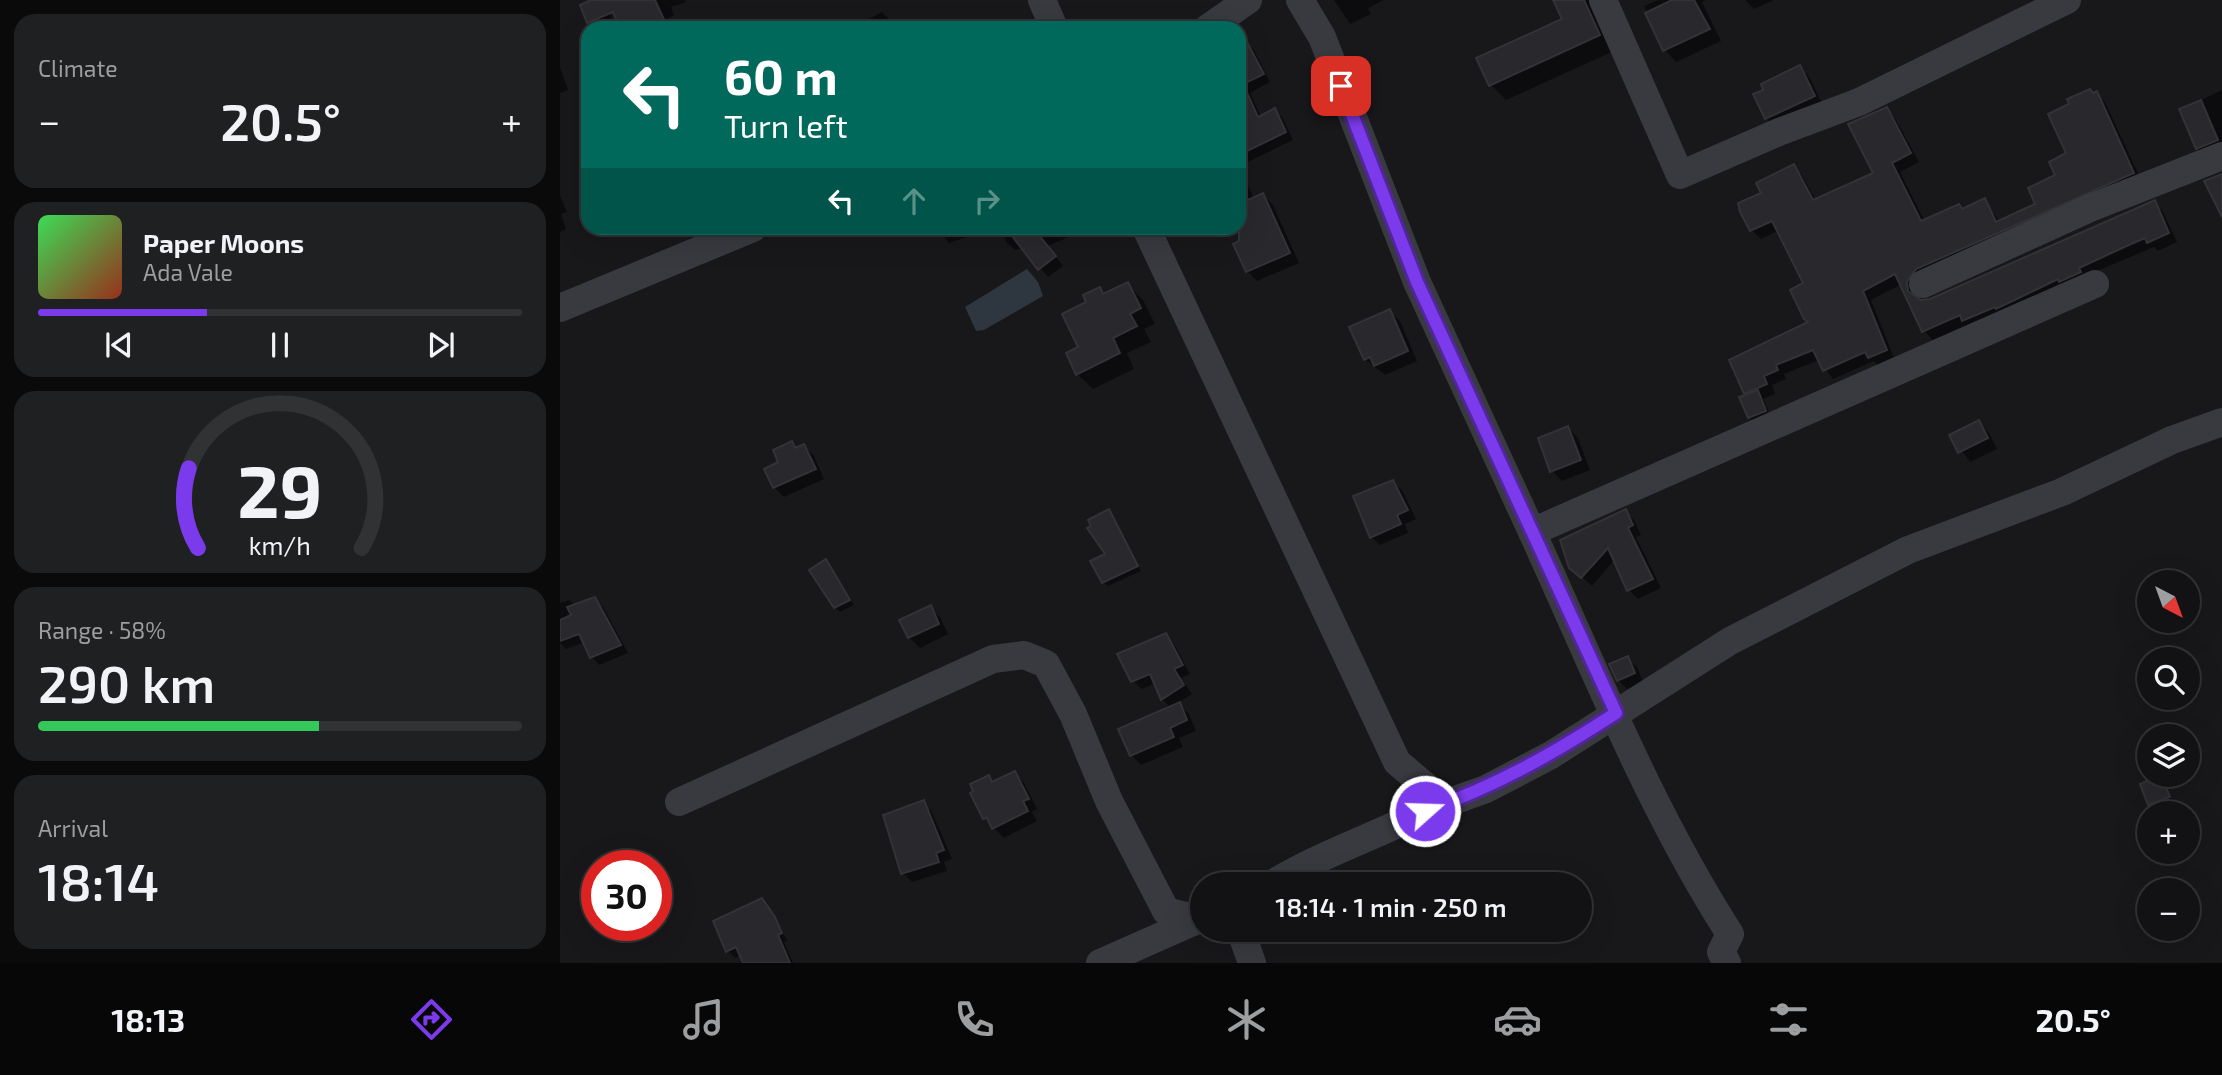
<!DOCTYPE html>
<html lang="en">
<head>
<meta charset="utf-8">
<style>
  body { margin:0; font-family:"Exo 2",sans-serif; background:#1f2022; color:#f1f3f6; height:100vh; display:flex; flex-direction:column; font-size:26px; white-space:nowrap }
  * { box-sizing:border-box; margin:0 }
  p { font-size:23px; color:#9c9ea0 }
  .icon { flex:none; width:38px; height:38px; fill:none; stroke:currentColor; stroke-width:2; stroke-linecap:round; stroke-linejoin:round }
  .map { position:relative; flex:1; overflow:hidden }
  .side { display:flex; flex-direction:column; gap:14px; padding:14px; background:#0a0a0b; width:560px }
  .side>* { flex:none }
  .hud { position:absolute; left:21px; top:21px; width:665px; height:214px; border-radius:21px; box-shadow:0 7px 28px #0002,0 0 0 2px #313234; background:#00695c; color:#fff; overflow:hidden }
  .needle { width:46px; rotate:139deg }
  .controls { position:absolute; left:1577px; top:570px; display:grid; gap:14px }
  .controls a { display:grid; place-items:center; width:63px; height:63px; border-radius:50%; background:#121214; box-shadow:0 7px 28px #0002,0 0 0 2px #313234; font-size:35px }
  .speed { position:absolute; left:21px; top:850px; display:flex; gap:14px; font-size:35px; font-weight:700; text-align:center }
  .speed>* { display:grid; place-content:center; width:91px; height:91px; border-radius:50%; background:#121214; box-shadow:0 7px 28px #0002,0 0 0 2px #313234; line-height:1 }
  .speed .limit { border:10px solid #d22; background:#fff; color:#111 }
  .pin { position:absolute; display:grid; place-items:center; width:60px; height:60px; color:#fff; margin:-30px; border-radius:14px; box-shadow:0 4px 10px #0006 }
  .me { position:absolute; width:77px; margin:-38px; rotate:70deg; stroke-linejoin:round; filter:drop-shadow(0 0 5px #0008) }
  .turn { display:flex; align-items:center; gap:24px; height:147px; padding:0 28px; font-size:32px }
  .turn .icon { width:91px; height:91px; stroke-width:2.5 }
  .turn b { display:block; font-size:49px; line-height:60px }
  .lanes { display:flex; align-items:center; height:66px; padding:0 28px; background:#0003; justify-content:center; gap:35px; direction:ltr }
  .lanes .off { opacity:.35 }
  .big { font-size:52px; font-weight:600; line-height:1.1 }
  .side .widget { flex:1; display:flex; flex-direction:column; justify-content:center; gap:10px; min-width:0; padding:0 24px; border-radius:21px; background:#1f2022 }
  .side .dial { align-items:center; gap:0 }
  .dial svg { height:182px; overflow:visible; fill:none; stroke:#313234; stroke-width:7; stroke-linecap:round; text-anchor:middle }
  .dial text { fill:#f1f3f6; stroke:none }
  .song { display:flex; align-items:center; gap:21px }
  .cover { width:84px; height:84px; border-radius:10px; background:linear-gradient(135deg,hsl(130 70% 55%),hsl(10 70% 35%)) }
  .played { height:7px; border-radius:4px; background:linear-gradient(90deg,#7c3aed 35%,#313234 35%) }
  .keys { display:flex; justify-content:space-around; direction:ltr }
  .heat { display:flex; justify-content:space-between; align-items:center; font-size:38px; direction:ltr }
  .charge { height:10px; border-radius:5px; background:linear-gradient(90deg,#34c759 58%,#313234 0) }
  .trip { position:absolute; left:630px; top:872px; width:402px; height:70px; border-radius:35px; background:#121214; box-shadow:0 7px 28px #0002,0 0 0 2px #313234; font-weight:600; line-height:70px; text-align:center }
  .dock { display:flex; height:112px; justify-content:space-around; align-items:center; background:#070708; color:#9c9ea0 }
  .dock .icon { width:49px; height:49px }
  .dock .selected { color:#7c3aed }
  .dock b { font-size:32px; color:#f1f3f6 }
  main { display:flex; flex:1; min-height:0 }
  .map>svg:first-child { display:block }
  .water { fill:#2e363f }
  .shadow { fill:#0007 }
  .building { fill:#29282c; stroke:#333237; stroke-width:2 }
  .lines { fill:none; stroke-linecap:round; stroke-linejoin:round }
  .minor { stroke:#393a40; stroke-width:28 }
  .route-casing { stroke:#51269a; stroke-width:18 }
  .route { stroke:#7c3aed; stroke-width:12 }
</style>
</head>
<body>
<main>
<section class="side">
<div class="widget"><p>Climate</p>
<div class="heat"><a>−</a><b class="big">20.5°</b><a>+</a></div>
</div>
<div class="widget">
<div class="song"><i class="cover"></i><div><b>Paper Moons</b><p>Ada Vale</p></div></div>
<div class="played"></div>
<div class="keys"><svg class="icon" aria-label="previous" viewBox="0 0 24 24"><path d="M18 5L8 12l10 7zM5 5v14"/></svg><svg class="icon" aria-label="pause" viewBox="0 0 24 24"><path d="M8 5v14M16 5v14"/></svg><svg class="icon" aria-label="next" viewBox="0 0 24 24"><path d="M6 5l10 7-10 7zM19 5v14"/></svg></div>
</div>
<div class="widget dial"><svg viewBox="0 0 100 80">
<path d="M14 69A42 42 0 1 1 86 69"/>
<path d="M14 69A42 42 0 0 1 10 34" stroke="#7c3aed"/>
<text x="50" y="56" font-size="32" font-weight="700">29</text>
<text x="50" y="72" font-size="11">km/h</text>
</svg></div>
<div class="widget"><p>Range · 58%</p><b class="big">290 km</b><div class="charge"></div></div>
<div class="widget"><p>Arrival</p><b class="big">18:14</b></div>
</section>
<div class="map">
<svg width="1662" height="963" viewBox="0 0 1662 963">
  <rect width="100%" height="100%" fill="#18181b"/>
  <polygon class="water" points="467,269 478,282 483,296 424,330 416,331 405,307"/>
  <g class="shadow">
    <polygon points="36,0 45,2 52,18 33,27 29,22"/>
    <polygon points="49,0 125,0 126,2 111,7 114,15 107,19 111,28 62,28"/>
    <polygon points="774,0 824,0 808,8 811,14 790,24"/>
    <polygon points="995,0 1030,0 1054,51 946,100 931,85 1004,20"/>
    <polygon points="1098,0 1147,0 1142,2 1161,41 1116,62 1105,50 1084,6"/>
    <polygon points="1185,0 1214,0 1194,9"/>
    <polygon points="322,12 337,28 292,28"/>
    <polygon points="686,42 694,50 710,82 690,93 701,117 715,110 723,118 733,140 688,162 679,152 679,45"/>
    <polygon points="0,67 8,90 0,93"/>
    <polygon points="1240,67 1250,78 1263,106 1216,128 1206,118 1205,91"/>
    <polygon points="1662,90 1662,155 1649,159 1637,148 1621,110"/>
    <polygon points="1536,93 1545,102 1582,182 1355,293 1358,300 1370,301 1594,202 1603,212 1617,242 1598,251 1594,247 1373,340 1364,331 1342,284 1311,300 1335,360 1318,366 1314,361 1273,379 1259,360 1224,374 1226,379 1212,385 1215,394 1203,399 1210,415 1194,422 1189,417 1185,393 1250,323 1245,284 1218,231 1201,239 1191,230 1203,194 1233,166 1242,175 1256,201 1316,174 1326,109 1335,118 1359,162 1340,172 1365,222 1403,211 1424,200 1440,222 1478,205 1497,176"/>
    <polygon points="679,164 694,199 703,195 713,205 739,263 697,281 687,271 687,239 679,222"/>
    <polygon points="0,196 7,212 1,214 6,229 0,232"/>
    <polygon points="377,228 432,228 389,243"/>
    <polygon points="442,228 529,228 488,246 503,266 488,277 463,248 455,250 446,242"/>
    <polygon points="567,284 583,300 595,324 584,329 591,342 567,353 574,369 533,389 517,374 529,303 539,289 545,295"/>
    <polygon points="830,311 840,321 857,361 825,375 805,359"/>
    <polygon points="1419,422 1429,433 1437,449 1410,462 1391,436"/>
    <polygon points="1008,428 1018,438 1030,470 1002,481 992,471 980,439"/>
    <polygon points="232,443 237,449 244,446 254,456 264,479 224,497 214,487 221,463"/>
    <polygon points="833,482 842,490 856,519 845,524 848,533 820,545 811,537"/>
    <polygon points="548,511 581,571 548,586 543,582"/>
    <polygon points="1065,511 1074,520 1081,535 1076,537 1101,588 1078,599 1069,590 1055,559 1032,586 1012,568"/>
    <polygon points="266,562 294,605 280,612 275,607"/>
    <polygon points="35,599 43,607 68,653 39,665 32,657 25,642 6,649 0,643 0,603 9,600 16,606"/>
    <polygon points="370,607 380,617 388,634 360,648 349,637 341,620"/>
    <polygon points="605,635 614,644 630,674 621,678 632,694 618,703 629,714 636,731 619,738 623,747 581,765 571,755 611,708 602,699 596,683 582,689 573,681"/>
    <polygon points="1067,658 1077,667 1083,682 1067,689 1058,680"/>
    <polygon points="454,773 464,783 477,809 472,812 477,821 444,838 424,818 428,777 434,783"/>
    <polygon points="1600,777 1613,802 1595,809 1582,785"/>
    <polygon points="363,802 372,812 392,859 384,862 387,871 352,882 343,873"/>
    <polygon points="202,900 228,941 224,942 233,963 185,963 182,955 175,958 168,951"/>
  </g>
  <g class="building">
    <polygon points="31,0 95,0 108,28 60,28 53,12 27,23 20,5"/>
    <polygon points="993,0 1024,0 1040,35 929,86 916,58 1002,19"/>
    <polygon points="1112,0 1134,0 1150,29 1103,51 1085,13"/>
    <polygon points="679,27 704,74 683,84 698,117 715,108 726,132 679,155"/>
    <polygon points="1240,65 1255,96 1205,119 1193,94 1203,90 1201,84"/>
    <polygon points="1530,89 1533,93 1537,91 1574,173 1356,269 1347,282 1348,291 1361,300 1370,299 1595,200 1609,233 1587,243 1585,238 1571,244 1519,268 1521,272 1499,282 1498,279 1436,309 1435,307 1402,321 1400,315 1362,332 1335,274 1303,291 1327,350 1308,358 1305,352 1263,371 1253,350 1216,365 1218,370 1204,376 1207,384 1184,394 1169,360 1248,322 1244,319 1230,290 1243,283 1212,221 1190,231 1180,212 1178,203 1201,193 1196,183 1234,164 1253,200 1313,173 1288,124 1327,107 1351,153 1332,163 1361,221 1399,204 1402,209 1425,198 1436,222 1475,204 1468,188 1495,175 1489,162 1506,153 1488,114 1509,104 1507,99"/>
    <polygon points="1641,100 1658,140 1636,149 1619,109"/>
    <polygon points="1662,174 1662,217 1644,181"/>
    <polygon points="703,193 730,253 686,272 673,244 679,241 679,204"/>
    <polygon points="446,228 473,228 496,256 478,270"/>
    <polygon points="568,282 581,308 570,314 577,326 553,338 560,353 516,375 506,353 518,347 502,314 526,302 523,295 540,287 543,294"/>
    <polygon points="830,309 848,351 814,366 810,357 804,360 789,327"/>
    <polygon points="1198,390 1206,411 1188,418 1179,397"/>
    <polygon points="1419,420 1428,438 1398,453 1389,435"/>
    <polygon points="1008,426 1021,460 990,472 978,438"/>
    <polygon points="232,441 235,448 244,444 256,469 213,488 204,469 218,462 213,450"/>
    <polygon points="833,480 848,510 837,515 841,524 810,538 793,496"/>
    <polygon points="549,509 578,566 542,583 530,561 545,554 527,528 531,526 528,520"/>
    <polygon points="1066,509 1073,525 1068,528 1093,579 1067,591 1048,548 1021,578 1009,568 1000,540"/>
    <polygon points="266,559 290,600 274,608 249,570"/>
    <polygon points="35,597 61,645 30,658 19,634 0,641 0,620 11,615 7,607"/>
    <polygon points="371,605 379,624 348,638 339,620"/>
    <polygon points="606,633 623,665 614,669 624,685 601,700 590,674 571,682 557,654"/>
    <polygon points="1068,656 1075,673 1057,681 1049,664"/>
    <polygon points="620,702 627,720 610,728 614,737 570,756 558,729"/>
    <polygon points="455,771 469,799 463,801 468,811 432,829 427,818 423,819 410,793 413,791 410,784 429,775 432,782"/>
    <polygon points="1601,775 1610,797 1588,805 1580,784"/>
    <polygon points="364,800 384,850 376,853 379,862 341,874 323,815"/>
    <polygon points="202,898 215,917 222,933 218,935 230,963 183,963 176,947 166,952 153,921"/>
  </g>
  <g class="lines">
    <g class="minor">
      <polyline points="482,0 494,28"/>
      <polyline points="740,0 762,37 857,282 972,532 1535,284"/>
      <polyline points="1043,0 1120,175 1219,132 1299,102 1507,0"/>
      <polyline points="648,28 688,0"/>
      <path d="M586,228L837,762L870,790L865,811C814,837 761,854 712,884"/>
      <polyline points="1363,284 1530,208 1662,156"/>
      <polyline points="0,308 193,228"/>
      <path d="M972,532C1034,667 1089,808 1170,934L1161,952L1167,963"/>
      <polyline points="119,802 433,659 464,655 486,664 513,714 549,801 606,911 638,919"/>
      <polyline points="865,811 926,789 991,755 1170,641 1348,550 1502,492 1612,440 1662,422"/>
      <polyline points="680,929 692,963"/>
      <polyline points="540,963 642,918"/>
    </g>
  </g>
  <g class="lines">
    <g class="route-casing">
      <path id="route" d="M781,86L857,282L1056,713C993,754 936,786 865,811"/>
    </g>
    <use href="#route" class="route"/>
  </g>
</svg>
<div class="controls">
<a><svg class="needle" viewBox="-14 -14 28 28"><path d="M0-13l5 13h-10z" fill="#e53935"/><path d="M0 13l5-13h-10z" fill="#9c9ea0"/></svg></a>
<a><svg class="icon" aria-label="search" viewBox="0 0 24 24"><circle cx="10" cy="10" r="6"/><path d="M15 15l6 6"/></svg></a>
<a><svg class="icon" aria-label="layers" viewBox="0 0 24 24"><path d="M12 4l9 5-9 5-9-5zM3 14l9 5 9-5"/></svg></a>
<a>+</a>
<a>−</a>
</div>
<div class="speed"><div class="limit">30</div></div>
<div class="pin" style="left:781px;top:86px;background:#d93025"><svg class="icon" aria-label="arrive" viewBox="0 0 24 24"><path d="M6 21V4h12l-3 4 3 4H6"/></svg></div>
<svg class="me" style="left:865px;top:811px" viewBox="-20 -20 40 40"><circle r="17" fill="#7c3aed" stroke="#fff" stroke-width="3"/><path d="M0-11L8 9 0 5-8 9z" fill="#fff"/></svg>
<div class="trip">18:14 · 1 min · 250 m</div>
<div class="hud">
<div class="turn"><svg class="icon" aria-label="left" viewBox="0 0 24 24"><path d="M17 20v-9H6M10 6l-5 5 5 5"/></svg><div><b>60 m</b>Turn left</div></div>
<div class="lanes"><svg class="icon" aria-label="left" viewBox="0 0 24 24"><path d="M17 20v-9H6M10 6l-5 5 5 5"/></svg><svg class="icon off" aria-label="ahead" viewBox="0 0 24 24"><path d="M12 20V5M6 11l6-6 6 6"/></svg><svg class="icon off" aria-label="right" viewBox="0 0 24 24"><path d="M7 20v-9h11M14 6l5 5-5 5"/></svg></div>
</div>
</div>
</main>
<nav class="dock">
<b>18:13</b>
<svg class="icon selected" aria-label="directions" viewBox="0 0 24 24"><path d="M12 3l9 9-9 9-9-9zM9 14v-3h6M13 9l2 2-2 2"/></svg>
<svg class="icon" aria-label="music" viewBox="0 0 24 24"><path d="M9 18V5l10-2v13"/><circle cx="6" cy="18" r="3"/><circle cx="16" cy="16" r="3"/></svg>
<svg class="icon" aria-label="phone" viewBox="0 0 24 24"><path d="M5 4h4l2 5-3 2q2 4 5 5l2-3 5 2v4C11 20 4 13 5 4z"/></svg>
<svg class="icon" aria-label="climate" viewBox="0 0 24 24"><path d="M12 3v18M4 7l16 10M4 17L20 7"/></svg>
<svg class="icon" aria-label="car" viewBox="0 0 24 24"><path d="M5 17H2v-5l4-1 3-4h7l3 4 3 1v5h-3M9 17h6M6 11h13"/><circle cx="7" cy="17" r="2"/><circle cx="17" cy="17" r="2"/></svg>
<svg class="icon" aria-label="filters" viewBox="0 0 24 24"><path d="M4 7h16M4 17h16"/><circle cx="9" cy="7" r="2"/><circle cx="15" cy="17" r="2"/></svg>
<b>20.5°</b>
</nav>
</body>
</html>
